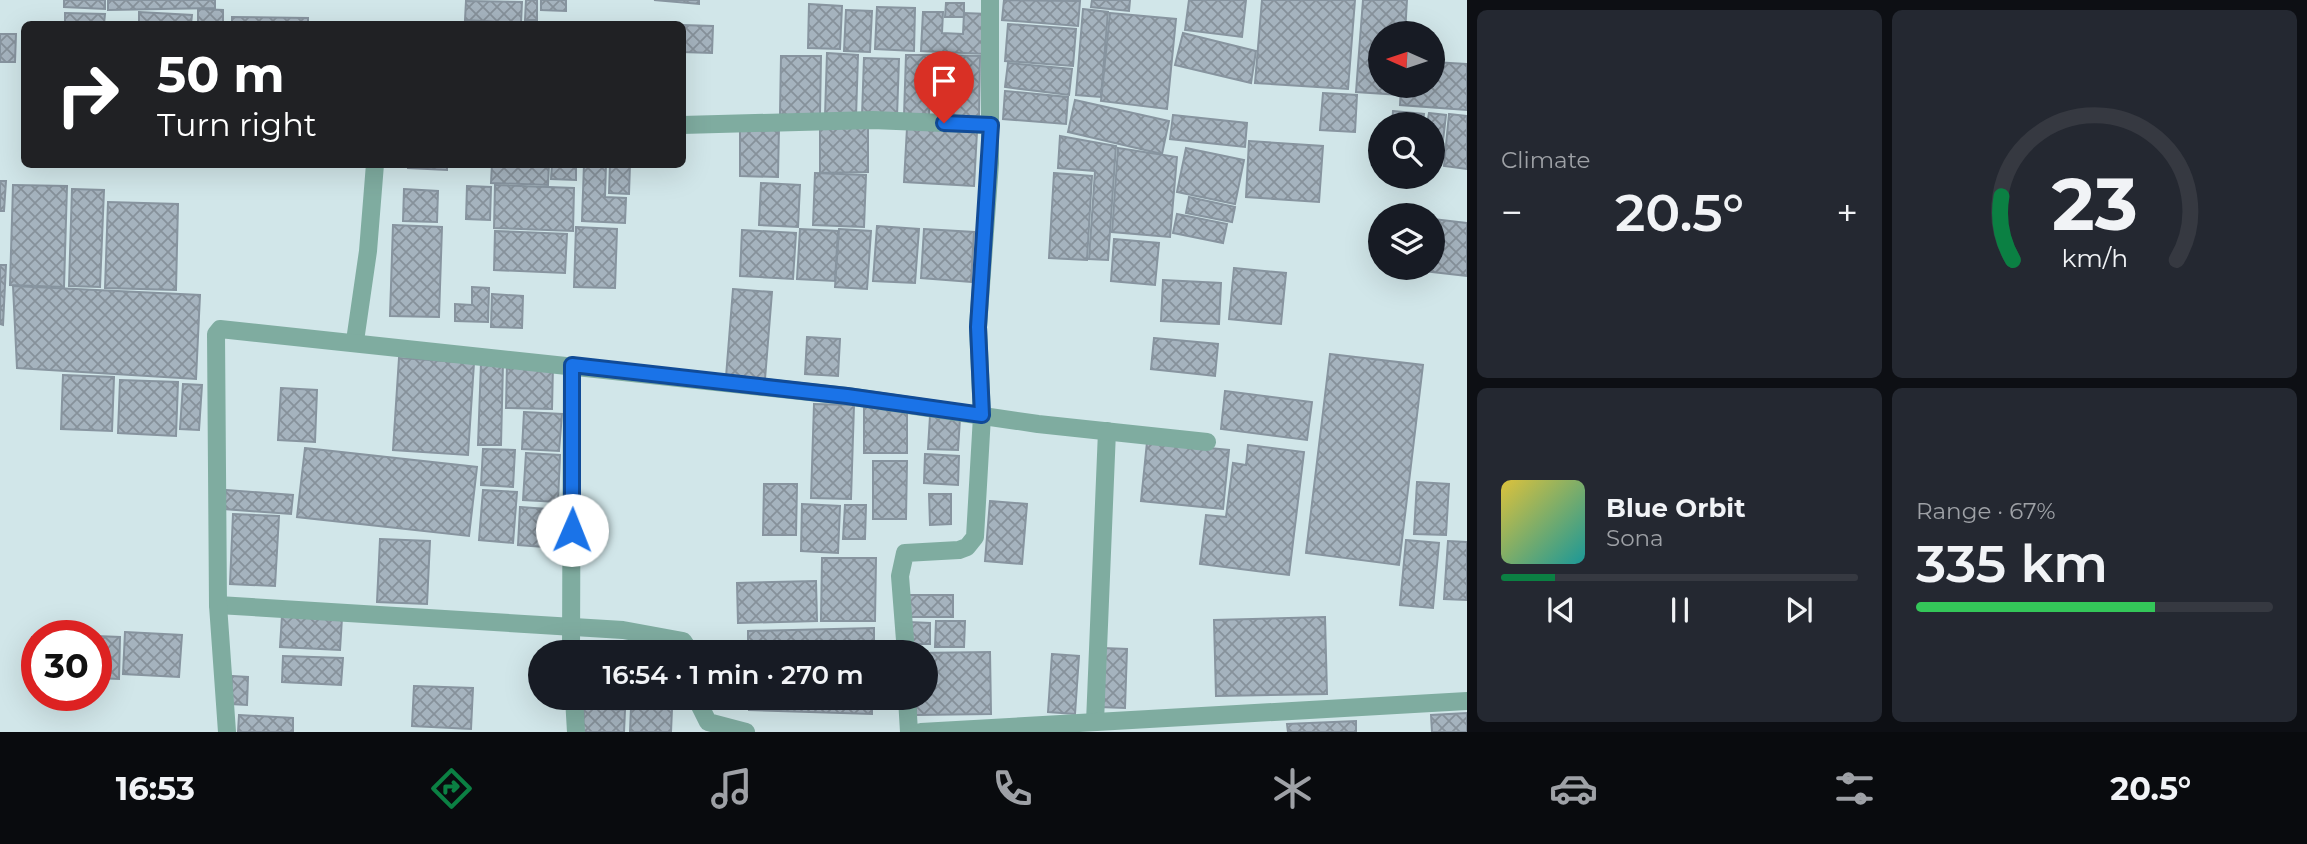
<!DOCTYPE html>
<html lang="en">
<head>
<meta charset="utf-8">
<style>
  body { margin:0; font-family:Montserrat,sans-serif; background:#242831; color:#f1f3f6; height:100vh; display:flex; flex-direction:column; font-size:26px; white-space:nowrap }
  * { box-sizing:border-box; margin:0 }
  p { font-size:23px; color:#9ea1a6 }
  .icon { flex:none; width:38px; height:38px; fill:none; stroke:currentColor; stroke-width:2; stroke-linecap:round; stroke-linejoin:round }
  .map { position:relative; flex:1; overflow:hidden }
  .sheet { display:flex; flex-direction:column; gap:10px; padding:10px; background:#0d0f14; width:840px }
  .sheet>* { flex:none }
  .top-card { position:absolute; left:21px; top:21px; width:665px; height:147px; border-radius:10px; box-shadow:0 7px 28px #0002; background:#202124; color:#fff; overflow:hidden }
  .needle { width:46px; rotate:273deg }
  .buttons { position:absolute; left:1368px; top:21px; display:grid; gap:14px }
  .buttons a { display:grid; place-items:center; width:77px; height:77px; border-radius:50%; background:#171b24; box-shadow:0 7px 28px #0002; font-size:35px }
  .speed { position:absolute; left:21px; top:620px; display:flex; gap:14px; font-size:35px; font-weight:700; text-align:center }
  .speed>* { display:grid; place-content:center; width:91px; height:91px; border-radius:50%; background:#171b24; box-shadow:0 7px 28px #0002; line-height:1 }
  .speed .limit { border:10px solid #d22; background:#fff; color:#111 }
  .pin { position:absolute; display:grid; place-items:center; width:60px; height:60px; color:#fff; margin:-72px -30px; border-radius:50% 50% 50% 0; rotate:-45deg; box-shadow:0 0 7px #0007 }
  .pin .icon { rotate:45deg }
  .me { position:absolute; width:77px; margin:-38px; rotate:1deg; stroke-linejoin:round; filter:drop-shadow(0 0 5px #0008) }
  .turn { display:flex; align-items:center; gap:24px; height:147px; padding:0 21px; font-size:32px }
  .turn .icon { width:91px; height:91px; stroke-width:2.5 }
  .turn b { display:block; font-size:49px; line-height:60px }
  .big { font-size:52px; font-weight:600; line-height:1.1 }
  .sheet .tile { flex:1; display:flex; flex-direction:column; justify-content:center; gap:10px; min-width:0; padding:0 24px; border-radius:10px; background:#242831 }
  .sheet .dial { align-items:center; gap:0 }
  .dial svg { height:182px; overflow:visible; fill:none; stroke:#363941; stroke-width:7; stroke-linecap:round; text-anchor:middle }
  .dial text { fill:#f1f3f6; stroke:none }
  .song { display:flex; align-items:center; gap:21px }
  .cover { width:84px; height:84px; border-radius:10px; background:linear-gradient(135deg,hsl(50 70% 55%),hsl(180 70% 35%)) }
  .played { height:7px; border-radius:4px; background:linear-gradient(90deg,#0b8043 15%,#363941 15%) }
  .keys { display:flex; justify-content:space-around; direction:ltr }
  .heat { display:flex; justify-content:space-between; align-items:center; font-size:38px; direction:ltr }
  .charge { height:10px; border-radius:5px; background:linear-gradient(90deg,#34c759 67%,#363941 0) }
  .sheet .tiles { flex:1; display:grid; gap:10px; grid-template-columns:repeat(2,1fr) }
  .trip { position:absolute; left:528px; top:640px; width:410px; height:70px; border-radius:35px; background:#171b24; box-shadow:0 7px 28px #0002; font-weight:600; line-height:70px; text-align:center }
  .menu { display:flex; height:112px; justify-content:space-around; align-items:center; background:#090b0e; color:#9ea1a6 }
  .menu .icon { width:49px; height:49px }
  .menu .active { color:#0b8043 }
  .menu b { font-size:32px; color:#f1f3f6 }
  main { display:flex; flex:1; min-height:0 }
  .map>svg:first-child { display:block }
  .building { fill:url(#building-cross-hatch); stroke:#87949f; stroke-width:2 }
  .lines { fill:none; stroke-linecap:round; stroke-linejoin:round }
  .minor { stroke:#7faca0; stroke-width:18 }
  .route-casing { stroke:#114b97; stroke-width:18 }
  .route { stroke:#1a73e8; stroke-width:12 }
</style>
</head>
<body>
<main>
<div class="map">
<svg width="1467" height="732" viewBox="0 0 1467 732">
  <defs>
    <pattern id="building-cross-hatch" width="8" height="8" patternUnits="userSpaceOnUse" patternTransform="scale(1.75)"><rect width="8" height="8" fill="#a5b3be"/><path d="M0 0l8 8M0 8l8-8" fill="none" stroke="#86919a"/></pattern>
  </defs>
  <rect width="100%" height="100%" fill="#d1e6e9"/>
  <g class="building">
    <polygon points="64,0 105,0 105,9 64,7"/>
    <polygon points="108,0 215,0 215,8 108,10"/>
    <polygon points="526,0 537,0 537,20 525,20"/>
    <polygon points="541,0 566,0 566,11 541,10"/>
    <polygon points="654,0 699,0 699,4"/>
    <polygon points="1004,0 1080,1 1078,26 1002,20"/>
    <polygon points="1092,0 1130,0 1129,11 1091,7"/>
    <polygon points="1189,0 1246,0 1242,37 1185,30"/>
    <polygon points="1262,0 1355,0 1348,89 1255,83"/>
    <polygon points="1363,0 1407,0 1405,33 1381,33 1381,86 1401,86 1400,95 1356,92"/>
    <polygon points="466,1 522,2 521,23 465,20"/>
    <polygon points="946,3 964,3 964,17 945,17"/>
    <polygon points="809,4 842,6 840,49 808,48"/>
    <polygon points="877,7 915,8 914,51 875,49"/>
    <polygon points="198,9 223,10 223,24 198,24"/>
    <polygon points="1083,9 1108,12 1101,97 1076,95"/>
    <polygon points="846,10 872,11 870,52 844,51"/>
    <polygon points="139,12 192,15 191,24 139,24"/>
    <polygon points="923,12 943,12 942,33 963,34 964,13 988,14 986,54 921,51"/>
    <polygon points="65,13 105,14 104,24 65,24"/>
    <polygon points="1110,13 1176,19 1167,109 1101,101"/>
    <polygon points="232,17 308,18 308,24 232,24"/>
    <polygon points="1008,24 1076,29 1073,66 1005,61"/>
    <polygon points="682,25 713,26 712,53 682,52"/>
    <polygon points="1183,33 1256,51 1251,83 1175,65"/>
    <polygon points="0,34 16,34 15,62 0,62"/>
    <polygon points="827,53 858,55 856,117 825,116"/>
    <polygon points="906,55 931,55 929,116 904,116"/>
    <polygon points="936,55 980,56 979,117 935,116"/>
    <polygon points="781,56 821,56 820,115 780,115"/>
    <polygon points="864,58 899,59 897,117 862,116"/>
    <polygon points="1433,62 1467,64 1467,110 1400,105 1401,86 1433,86"/>
    <polygon points="1008,63 1072,69 1069,95 1005,87"/>
    <polygon points="1005,91 1068,97 1066,124 1003,119"/>
    <polygon points="1323,93 1357,95 1355,132 1320,130"/>
    <polygon points="1075,100 1169,121 1162,154 1068,132"/>
    <polygon points="1393,111 1424,114 1423,124 1392,124"/>
    <polygon points="1429,113 1446,115 1441,158 1433,158 1433,124 1427,124"/>
    <polygon points="1449,114 1467,116 1467,169 1444,166"/>
    <polygon points="1173,115 1247,123 1245,147 1170,139"/>
    <polygon points="820,123 868,123 868,172 820,173"/>
    <polygon points="740,126 779,127 778,177 740,176"/>
    <polygon points="907,128 977,132 974,186 904,182"/>
    <polygon points="1060,136 1116,146 1108,260 1089,259 1095,171 1058,168"/>
    <polygon points="1249,141 1323,146 1319,202 1246,197"/>
    <polygon points="1118,148 1177,157 1170,237 1112,232"/>
    <polygon points="1186,148 1244,160 1235,204 1177,192"/>
    <polygon points="408,164 447,164 447,170 408,168"/>
    <polygon points="492,164 549,164 548,185 491,183"/>
    <polygon points="552,164 576,164 576,180 551,179"/>
    <polygon points="584,164 606,164 605,197 626,198 625,223 582,221"/>
    <polygon points="610,164 630,164 629,194 609,193"/>
    <polygon points="815,173 866,175 864,227 813,225"/>
    <polygon points="1054,173 1092,176 1087,260 1049,258"/>
    <polygon points="0,181 6,181 4,211 0,211"/>
    <polygon points="761,183 800,185 798,227 759,225"/>
    <polygon points="13,185 67,186 64,287 10,285"/>
    <polygon points="495,185 574,188 573,231 494,228"/>
    <polygon points="467,186 491,187 490,220 466,219"/>
    <polygon points="72,189 104,190 100,287 69,286"/>
    <polygon points="404,189 438,191 437,222 403,221"/>
    <polygon points="1189,197 1235,207 1232,222 1186,213"/>
    <polygon points="108,202 178,204 176,290 105,288"/>
    <polygon points="1177,214 1227,224 1223,243 1173,233"/>
    <polygon points="1433,219 1467,223 1467,276 1397,268 1433,268"/>
    <polygon points="393,225 442,227 439,317 390,316"/>
    <polygon points="877,226 919,229 915,283 873,281"/>
    <polygon points="576,227 617,229 615,288 574,287"/>
    <polygon points="800,229 838,231 835,281 797,279"/>
    <polygon points="839,229 871,231 867,289 835,287"/>
    <polygon points="924,229 974,232 971,282 921,278"/>
    <polygon points="742,230 796,233 793,279 740,276"/>
    <polygon points="495,231 567,234 565,273 494,270"/>
    <polygon points="1114,239 1159,243 1155,285 1111,281"/>
    <polygon points="0,265 6,265 3,325 0,324"/>
    <polygon points="1234,268 1286,273 1281,324 1229,319"/>
    <polygon points="1163,280 1221,283 1219,324 1161,321"/>
    <polygon points="13,286 200,295 196,379 17,368"/>
    <polygon points="472,287 489,288 488,322 455,321 455,304 472,305"/>
    <polygon points="733,289 772,292 765,379 726,377"/>
    <polygon points="492,294 523,296 522,328 491,327"/>
    <polygon points="807,337 840,339 838,376 805,374"/>
    <polygon points="1154,338 1218,344 1215,376 1151,369"/>
    <polygon points="1330,354 1423,365 1399,565 1306,553"/>
    <polygon points="399,358 474,363 468,455 393,450"/>
    <polygon points="481,363 503,363 501,445 478,445"/>
    <polygon points="507,363 553,365 552,409 506,408"/>
    <polygon points="63,375 114,377 112,431 61,429"/>
    <polygon points="120,380 178,382 176,436 118,433"/>
    <polygon points="183,384 202,385 199,430 180,429"/>
    <polygon points="281,388 317,390 315,442 278,440"/>
    <polygon points="1225,391 1312,402 1307,440 1221,429"/>
    <polygon points="814,404 854,405 851,499 811,498"/>
    <rect x="864" y="405" width="43" height="48"/>
    <polygon points="524,412 562,414 559,451 522,449"/>
    <polygon points="930,416 960,418 958,450 928,449"/>
    <polygon points="1147,442 1229,450 1223,509 1141,501"/>
    <polygon points="1248,445 1304,452 1289,575 1200,564 1206,515 1226,517 1233,463 1246,465"/>
    <polygon points="305,448 477,467 469,536 297,517"/>
    <polygon points="483,449 515,450 513,487 481,485"/>
    <polygon points="526,453 560,455 558,502 523,500"/>
    <polygon points="925,454 959,456 958,485 924,483"/>
    <polygon points="873,461 907,461 906,519 873,519"/>
    <polygon points="1417,482 1449,484 1446,535 1414,534"/>
    <polygon points="764,484 797,484 796,535 763,535"/>
    <polygon points="226,490 293,495 291,514 224,509"/>
    <polygon points="483,490 517,492 513,543 479,540"/>
    <polygon points="929,494 951,494 951,524 930,525"/>
    <polygon points="990,501 1027,504 1022,564 985,561"/>
    <polygon points="802,504 840,506 838,553 801,551"/>
    <polygon points="845,505 866,505 865,539 843,539"/>
    <polygon points="520,507 561,510 558,548 518,545"/>
    <polygon points="233,514 279,516 275,586 230,584"/>
    <polygon points="380,539 430,541 427,604 377,602"/>
    <polygon points="1406,540 1439,543 1433,608 1400,605"/>
    <polygon points="1448,541 1467,542 1467,600 1444,599"/>
    <polygon points="822,558 876,558 875,621 821,621"/>
    <polygon points="816,581 817,621 738,623 737,583"/>
    <rect x="906" y="595" width="47" height="22"/>
    <polygon points="282,616 342,618 340,650 280,647"/>
    <polygon points="1325,617 1327,694 1216,696 1214,620"/>
    <polygon points="936,621 965,621 964,647 935,647"/>
    <polygon points="908,622 930,623 930,644 908,644"/>
    <polygon points="874,628 874,653 748,653 748,631"/>
    <polygon points="125,632 182,635 179,677 123,674"/>
    <polygon points="96,636 120,637 119,679 96,678"/>
    <polygon points="32,637 37,637 37,669 30,668"/>
    <polygon points="1103,648 1127,649 1125,708 1100,707"/>
    <polygon points="990,652 991,714 916,715 916,698 926,698 926,653 915,653"/>
    <polygon points="1052,654 1079,656 1075,714 1048,712"/>
    <polygon points="283,656 343,658 341,685 282,682"/>
    <polygon points="232,676 248,677 247,705 231,704"/>
    <polygon points="414,686 473,688 471,729 412,726"/>
    <polygon points="749,698 872,698 872,714 749,710"/>
    <polygon points="584,708 625,710 624,732 583,732"/>
    <polygon points="631,708 672,709 671,732 630,732"/>
    <polygon points="1467,713 1467,732 1432,732 1431,715"/>
    <polygon points="239,715 293,718 293,732 238,732"/>
    <polygon points="1356,721 1356,732 1288,732 1287,724"/>
  </g>
  <g class="lines">
    <g class="minor">
      <polyline points="682,125 873,120 991,125"/>
      <polyline points="355,341 368,251 375,164"/>
      <polyline points="218,605 623,630 683,641 691,653"/>
      <polyline points="571,653 572,365"/>
      <polyline points="906,653 900,576 905,553 959,550 967,547 975,537 982,416 978,327 990,163 990,0"/>
      <polyline points="574,698 576,732"/>
      <polyline points="696,698 708,722 746,732"/>
      <polyline points="907,698 909,732"/>
      <polyline points="1095,722 1107,431"/>
      <polyline points="227,732 218,605 216,334 220,329 847,396 1038,424 1207,442"/>
      <polyline points="921,732 1467,701"/>
    </g>
  </g>
  <g class="lines">
    <g class="route-casing">
      <polyline id="route" points="572,530 572,365 847,396 982,415 978,327 991,125 944,123"/>
    </g>
    <use href="#route" class="route"/>
  </g>
</svg>
<div class="buttons">
<a><svg class="needle" viewBox="-14 -14 28 28"><path d="M0-13l5 13h-10z" fill="#e53935"/><path d="M0 13l5-13h-10z" fill="#9ea1a6"/></svg></a>
<a><svg class="icon" aria-label="search" viewBox="0 0 24 24"><circle cx="10" cy="10" r="6"/><path d="M15 15l6 6"/></svg></a>
<a><svg class="icon" aria-label="layers" viewBox="0 0 24 24"><path d="M12 4l9 5-9 5-9-5zM3 14l9 5 9-5"/></svg></a>
</div>
<div class="speed"><div class="limit">30</div></div>
<div class="pin" style="left:944px;top:123px;background:#d93025"><svg class="icon" aria-label="arrive" viewBox="0 0 24 24"><path d="M6 21V4h12l-3 4 3 4H6"/></svg></div>
<svg class="me" style="left:572px;top:530px" viewBox="-20 -20 40 40"><circle r="19" fill="#fff"/><path d="M0-13L10 11 0 6-10 11z" fill="#1a73e8"/></svg>
<div class="trip">16:54 · 1 min · 270 m</div>
<div class="top-card">
<div class="turn"><svg class="icon" aria-label="right" viewBox="0 0 24 24"><path d="M7 20v-9h11M14 6l5 5-5 5"/></svg><div><b>50 m</b>Turn right</div></div>
</div>
</div>
<section class="sheet">
<div class="tiles">
<div class="tile"><p>Climate</p>
<div class="heat"><a>−</a><b class="big">20.5°</b><a>+</a></div>
</div>
<div class="tile dial"><svg viewBox="0 0 100 80">
<path d="M14 69A42 42 0 1 1 86 69"/>
<path d="M14 69A42 42 0 0 1 9 41" stroke="#0b8043"/>
<text x="50" y="56" font-size="32" font-weight="700">23</text>
<text x="50" y="72" font-size="11">km/h</text>
</svg></div>
<div class="tile">
<div class="song"><i class="cover"></i><div><b>Blue Orbit</b><p>Sona</p></div></div>
<div class="played"></div>
<div class="keys"><svg class="icon" aria-label="previous" viewBox="0 0 24 24"><path d="M18 5L8 12l10 7zM5 5v14"/></svg><svg class="icon" aria-label="pause" viewBox="0 0 24 24"><path d="M8 5v14M16 5v14"/></svg><svg class="icon" aria-label="next" viewBox="0 0 24 24"><path d="M6 5l10 7-10 7zM19 5v14"/></svg></div>
</div>
<div class="tile"><p>Range · 67%</p><b class="big">335 km</b><div class="charge"></div></div>
</div>
</section>
</main>
<nav class="menu">
<b>16:53</b>
<svg class="icon active" aria-label="directions" viewBox="0 0 24 24"><path d="M12 3l9 9-9 9-9-9zM9 14v-3h6M13 9l2 2-2 2"/></svg>
<svg class="icon" aria-label="music" viewBox="0 0 24 24"><path d="M9 18V5l10-2v13"/><circle cx="6" cy="18" r="3"/><circle cx="16" cy="16" r="3"/></svg>
<svg class="icon" aria-label="phone" viewBox="0 0 24 24"><path d="M5 4h4l2 5-3 2q2 4 5 5l2-3 5 2v4C11 20 4 13 5 4z"/></svg>
<svg class="icon" aria-label="climate" viewBox="0 0 24 24"><path d="M12 3v18M4 7l16 10M4 17L20 7"/></svg>
<svg class="icon" aria-label="car" viewBox="0 0 24 24"><path d="M5 17H2v-5l4-1 3-4h7l3 4 3 1v5h-3M9 17h6M6 11h13"/><circle cx="7" cy="17" r="2"/><circle cx="17" cy="17" r="2"/></svg>
<svg class="icon" aria-label="filters" viewBox="0 0 24 24"><path d="M4 7h16M4 17h16"/><circle cx="9" cy="7" r="2"/><circle cx="15" cy="17" r="2"/></svg>
<b>20.5°</b>
</nav>
</body>
</html>
